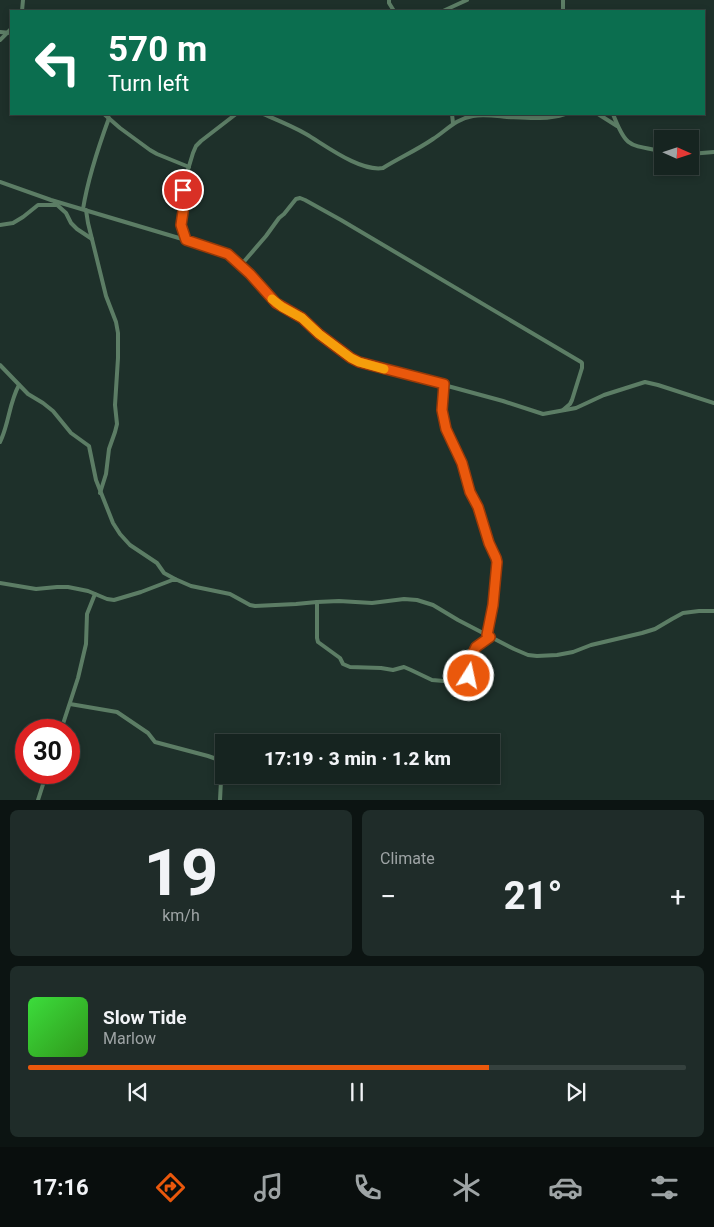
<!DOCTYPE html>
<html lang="en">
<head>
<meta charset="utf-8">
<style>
  body { margin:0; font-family:Roboto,sans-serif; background:#1f2c29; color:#f1f3f6; height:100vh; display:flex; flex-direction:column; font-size:19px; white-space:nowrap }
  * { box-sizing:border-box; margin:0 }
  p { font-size:16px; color:#9ea4a5 }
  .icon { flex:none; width:28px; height:28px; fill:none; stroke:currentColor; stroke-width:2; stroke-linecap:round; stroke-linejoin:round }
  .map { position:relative; height:800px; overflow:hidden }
  .side { display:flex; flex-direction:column; gap:10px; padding:10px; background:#0c1412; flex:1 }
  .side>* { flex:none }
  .top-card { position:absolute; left:10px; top:10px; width:695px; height:105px; border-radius:0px; box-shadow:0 2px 8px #0003,0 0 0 1px #35413e; background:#0b6e4f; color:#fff; overflow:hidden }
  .needle { width:32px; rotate:93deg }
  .fabs { position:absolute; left:654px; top:130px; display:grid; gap:10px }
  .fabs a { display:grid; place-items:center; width:45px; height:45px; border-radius:0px; background:#162420; box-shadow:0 2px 8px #0003,0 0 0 1px #35413e; font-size:25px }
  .speed { position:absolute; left:15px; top:719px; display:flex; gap:10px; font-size:25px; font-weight:700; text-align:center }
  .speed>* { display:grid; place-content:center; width:65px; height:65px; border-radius:50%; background:#162420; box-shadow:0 2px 8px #0003,0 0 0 1px #35413e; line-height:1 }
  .speed .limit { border:8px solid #d22; background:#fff; color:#111 }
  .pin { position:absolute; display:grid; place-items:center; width:42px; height:42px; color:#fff; margin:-21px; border:2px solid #fff; border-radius:50%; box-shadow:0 1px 5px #0007 }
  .me { position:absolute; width:55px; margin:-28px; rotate:10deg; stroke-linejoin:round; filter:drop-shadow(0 0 4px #0008) }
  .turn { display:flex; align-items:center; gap:18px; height:105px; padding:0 15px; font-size:22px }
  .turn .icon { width:65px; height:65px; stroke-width:2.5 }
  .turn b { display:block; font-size:35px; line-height:42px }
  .big { font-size:38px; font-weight:800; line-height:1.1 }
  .side .card { flex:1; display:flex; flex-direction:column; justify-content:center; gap:8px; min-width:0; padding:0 18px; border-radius:8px; background:#1f2c29 }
  .side .dial { align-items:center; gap:0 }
  .dial b { font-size:65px; line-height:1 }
  .song { display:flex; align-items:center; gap:15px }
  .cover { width:60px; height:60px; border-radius:8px; background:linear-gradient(135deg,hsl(120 70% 55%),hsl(110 70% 35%)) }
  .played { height:5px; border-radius:2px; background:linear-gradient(90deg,#ea580c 70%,#35413e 70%) }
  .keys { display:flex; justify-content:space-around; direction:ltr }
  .heat { display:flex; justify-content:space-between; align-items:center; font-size:28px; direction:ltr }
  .side .tiles { flex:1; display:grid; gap:10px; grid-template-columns:1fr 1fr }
  .card:last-child { grid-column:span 2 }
  .trip { position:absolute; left:215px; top:734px; width:285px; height:50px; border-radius:0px; background:#162420; box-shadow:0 2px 8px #0003,0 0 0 1px #35413e; font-weight:800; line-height:50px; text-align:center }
  .tabs { display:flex; height:80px; justify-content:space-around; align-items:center; background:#090e0d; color:#9ea4a5 }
  .tabs .icon { width:35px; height:35px }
  .tabs .current { color:#ea580c }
  .tabs b { font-size:22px; color:#f1f3f6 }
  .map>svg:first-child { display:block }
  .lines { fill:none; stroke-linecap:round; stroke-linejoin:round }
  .minor { stroke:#5c7d65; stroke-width:4 }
  .route-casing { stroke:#983908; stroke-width:12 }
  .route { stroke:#ea580c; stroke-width:9 }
  .slow { stroke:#f59e0b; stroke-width:9 }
</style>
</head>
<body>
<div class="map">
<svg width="714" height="800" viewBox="0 0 714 800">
  <rect width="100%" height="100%" fill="#1e302a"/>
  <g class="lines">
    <g class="minor">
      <polyline points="389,0 389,3 394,11"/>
      <polyline points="563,0 563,11"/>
      <polyline points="22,11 23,0"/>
      <polyline points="443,11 467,0"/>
      <polyline points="0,32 11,33"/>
      <polyline points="0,40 11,29"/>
      <polyline points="104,114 120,128 150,150 157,154 189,167"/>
      <path d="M263,114C277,120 292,126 306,134C325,145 360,172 383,168C399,158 417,150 433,139C447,130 455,119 473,116C484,114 496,116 507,117C527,118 547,120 565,114"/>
      <polyline points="452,114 453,123"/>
      <polyline points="598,114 617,126"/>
      <path d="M613,114C626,148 629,145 662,151"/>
      <polyline points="690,154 714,152"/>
      <polyline points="0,182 51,200 226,252 236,260 276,303 301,318 319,334 342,352 359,362 503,401 543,414 576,408 604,395 645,382 658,385 714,403"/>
      <polyline points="55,203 66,213 71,223 77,229 92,239"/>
      <path d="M83,209C88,178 98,148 109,118"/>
      <polyline points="86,210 88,223 106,296 116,322 118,333 118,358 115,405 117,424 115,432 109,449 106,474 100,493"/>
      <polyline points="0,225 13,223 23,217 38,205 56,205"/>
      <polyline points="186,240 181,225 184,205 183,186 193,153 196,146 201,141 236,114"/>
      <polyline points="241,265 266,236 279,218 284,214 296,199 300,198 305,200 341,220 581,362 582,363 582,368 572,400 570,404 563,410"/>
      <polyline points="0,365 28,394 43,403 53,411 71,433 89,446 96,480 113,523 120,534 130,545 157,563 164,573 175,579"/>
      <polyline points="444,384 442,405 446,429 462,463 470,492 478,507 489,543 496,558 497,572 493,605 487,635"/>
      <path d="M0,442C9,424 9,403 19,385"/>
      <polyline points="0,583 36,589 57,587 68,587 88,591 107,599 114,600 141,592 175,579 191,586 230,594 250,605 255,606 296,604 317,602 339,601 372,603 404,599 417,600 433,605 458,620 514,649 528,655 537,656 557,655 573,652 591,645 642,633 655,629 672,619 683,613 699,611 714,611"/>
      <polyline points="317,602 317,638 318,642 340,658 343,664 350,667 381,668 393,670 404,667 411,670 432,680 467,683 474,651 476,647 490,637"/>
      <polyline points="70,704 117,712 148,733 155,742 208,756 222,761 220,800"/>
      <polyline points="61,730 78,678 86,644 87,614 95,594"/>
      <polyline points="38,800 47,772"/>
    </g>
  </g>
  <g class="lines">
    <g class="route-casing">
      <polyline id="route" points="183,190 184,205 181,225 186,240 228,254 250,274 276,303 302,318 319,334 351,358 359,362 382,368 444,384 442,410 446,429 462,463 470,492 478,507 489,543 496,558 497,562 493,605 487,635 490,637 476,647 474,651 469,676"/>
    </g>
    <use href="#route" class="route"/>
    <polyline class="slow" points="272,299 282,307 302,318 319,334 351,358 359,362 384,369"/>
  </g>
</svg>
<div class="fabs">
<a><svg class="needle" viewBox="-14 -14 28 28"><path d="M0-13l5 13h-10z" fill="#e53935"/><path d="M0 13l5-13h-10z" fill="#9ea4a5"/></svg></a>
</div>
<div class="speed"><div class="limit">30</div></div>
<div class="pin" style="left:183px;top:190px;background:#d93025"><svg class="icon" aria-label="arrive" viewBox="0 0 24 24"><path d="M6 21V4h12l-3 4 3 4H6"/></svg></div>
<svg class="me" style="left:469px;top:676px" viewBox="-20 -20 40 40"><circle r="17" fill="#ea580c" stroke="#fff" stroke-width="3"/><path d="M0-11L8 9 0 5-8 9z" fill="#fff"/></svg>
<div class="trip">17:19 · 3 min · 1.2 km</div>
<div class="top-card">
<div class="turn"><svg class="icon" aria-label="left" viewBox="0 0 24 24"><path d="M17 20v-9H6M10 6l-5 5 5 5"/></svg><div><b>570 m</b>Turn left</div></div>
</div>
</div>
<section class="side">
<div class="tiles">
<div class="card dial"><b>19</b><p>km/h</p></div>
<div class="card"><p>Climate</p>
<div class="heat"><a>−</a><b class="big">21°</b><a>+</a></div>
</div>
<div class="card">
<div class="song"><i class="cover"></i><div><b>Slow Tide</b><p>Marlow</p></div></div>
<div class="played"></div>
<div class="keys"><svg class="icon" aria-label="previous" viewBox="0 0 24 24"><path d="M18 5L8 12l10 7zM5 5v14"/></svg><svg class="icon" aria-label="pause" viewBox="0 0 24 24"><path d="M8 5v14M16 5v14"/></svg><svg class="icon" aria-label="next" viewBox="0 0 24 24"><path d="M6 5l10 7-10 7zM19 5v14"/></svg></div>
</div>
</div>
</section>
<nav class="tabs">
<b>17:16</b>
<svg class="icon current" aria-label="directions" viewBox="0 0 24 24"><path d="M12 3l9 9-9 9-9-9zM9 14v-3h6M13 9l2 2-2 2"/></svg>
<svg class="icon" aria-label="music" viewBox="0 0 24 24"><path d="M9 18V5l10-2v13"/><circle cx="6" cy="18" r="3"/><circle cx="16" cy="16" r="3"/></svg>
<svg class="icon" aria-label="phone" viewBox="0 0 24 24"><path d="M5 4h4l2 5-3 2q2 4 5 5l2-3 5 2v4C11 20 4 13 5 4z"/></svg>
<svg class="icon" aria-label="climate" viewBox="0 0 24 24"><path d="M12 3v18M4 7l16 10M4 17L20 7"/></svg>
<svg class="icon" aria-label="car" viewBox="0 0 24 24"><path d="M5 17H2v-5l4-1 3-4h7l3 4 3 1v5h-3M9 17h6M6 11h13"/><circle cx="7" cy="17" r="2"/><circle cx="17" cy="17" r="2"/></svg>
<svg class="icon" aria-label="filters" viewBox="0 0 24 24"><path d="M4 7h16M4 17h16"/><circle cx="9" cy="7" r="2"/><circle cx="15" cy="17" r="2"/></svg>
</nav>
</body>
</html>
